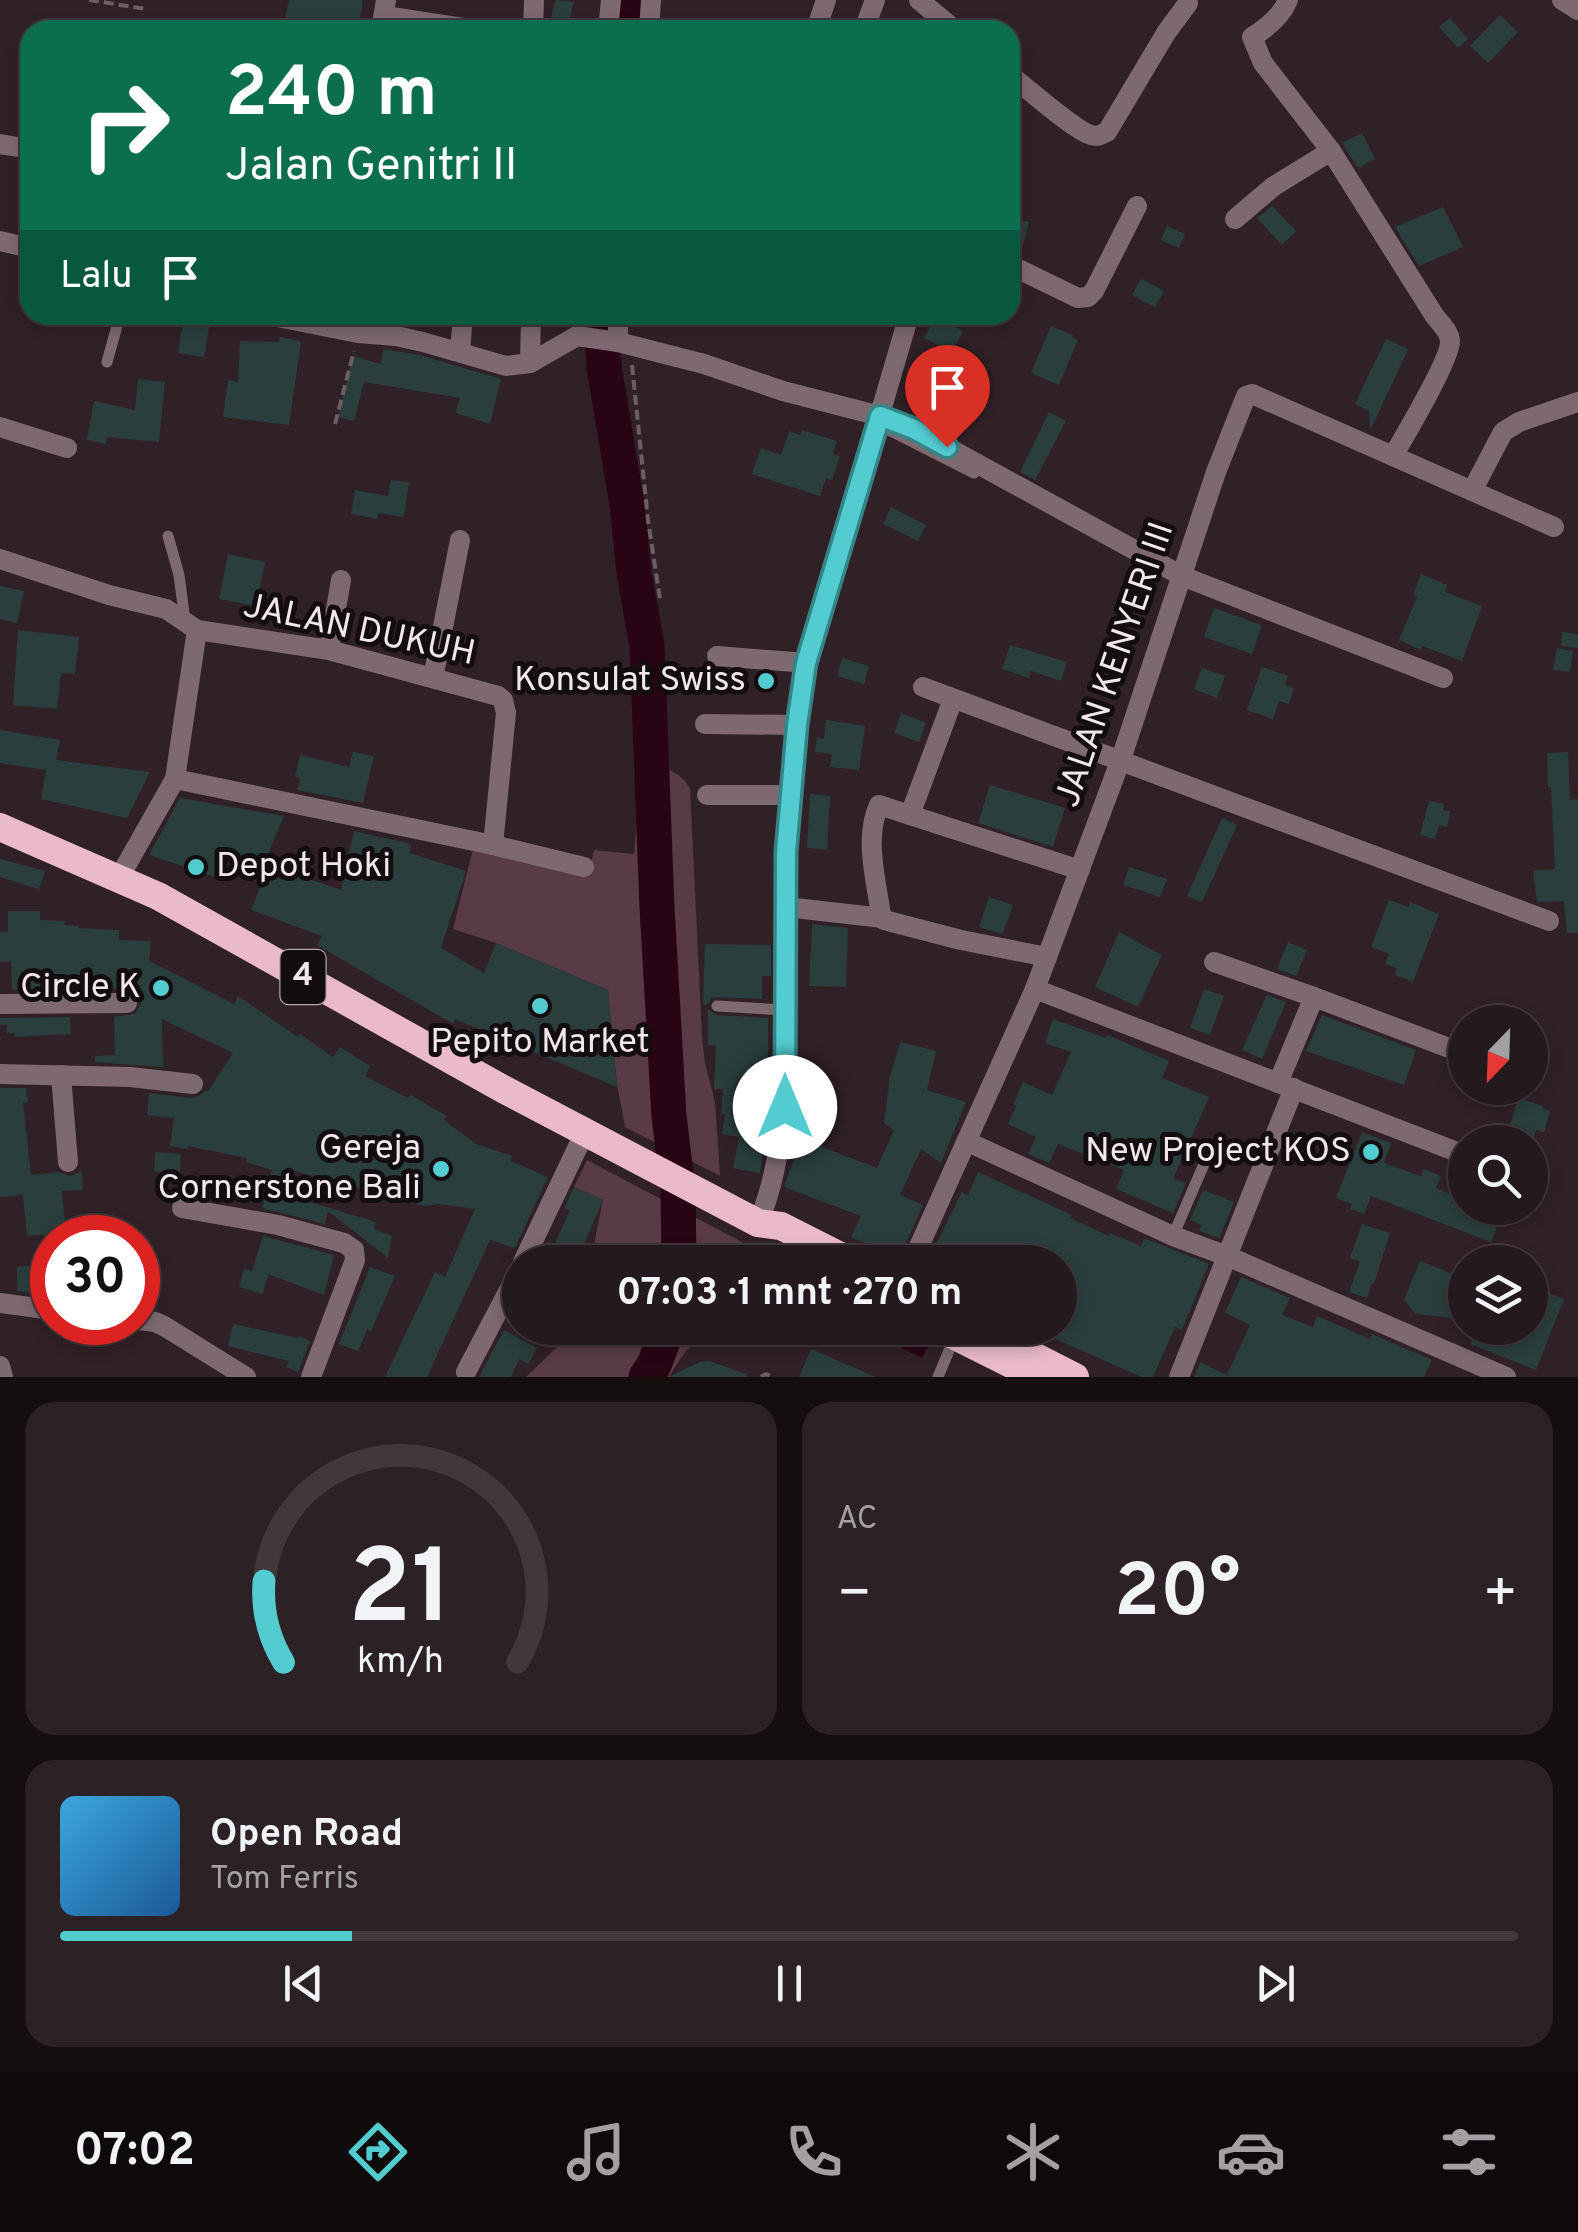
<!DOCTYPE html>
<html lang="id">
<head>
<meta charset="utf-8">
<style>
  body { margin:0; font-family:Overpass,sans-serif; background:#2c2225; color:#f1f3f6; height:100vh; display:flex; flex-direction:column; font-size:38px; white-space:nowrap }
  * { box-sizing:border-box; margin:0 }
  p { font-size:32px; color:#a3a0a3 }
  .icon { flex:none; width:55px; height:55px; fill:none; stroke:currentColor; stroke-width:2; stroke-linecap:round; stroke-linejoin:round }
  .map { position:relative; height:1377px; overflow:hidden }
  .sheet { display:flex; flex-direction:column; gap:25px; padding:25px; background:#140e0f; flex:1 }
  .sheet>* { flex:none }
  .banner { position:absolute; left:20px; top:20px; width:1000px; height:305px; border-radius:30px; box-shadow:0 5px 15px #0003,0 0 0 2px #41383b; background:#0b6e4f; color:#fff; overflow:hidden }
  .needle { width:65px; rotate:203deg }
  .buttons { position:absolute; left:1448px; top:1005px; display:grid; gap:20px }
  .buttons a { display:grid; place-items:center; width:100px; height:100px; border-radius:50%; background:#24191c; box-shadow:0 5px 15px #0003,0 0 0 2px #41383b; font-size:50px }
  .speed { position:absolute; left:30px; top:1215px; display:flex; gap:20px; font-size:50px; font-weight:700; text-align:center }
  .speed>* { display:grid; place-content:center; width:130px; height:130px; border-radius:50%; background:#24191c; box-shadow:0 5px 15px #0003,0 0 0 2px #41383b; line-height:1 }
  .speed .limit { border:15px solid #d22; background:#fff; color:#111 }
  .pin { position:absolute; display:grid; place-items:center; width:85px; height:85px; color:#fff; margin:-102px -42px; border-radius:50% 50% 50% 0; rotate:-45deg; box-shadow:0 0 10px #0007 }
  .pin .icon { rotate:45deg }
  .me { position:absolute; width:110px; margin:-55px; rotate:0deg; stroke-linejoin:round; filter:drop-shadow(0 0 8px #0008) }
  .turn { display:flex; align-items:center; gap:35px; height:210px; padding:0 40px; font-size:45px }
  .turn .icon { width:130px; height:130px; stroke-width:2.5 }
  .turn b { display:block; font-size:70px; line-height:85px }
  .then { display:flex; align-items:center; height:95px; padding:0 40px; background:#0003; gap:20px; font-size:38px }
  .big { font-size:75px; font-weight:700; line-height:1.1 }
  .sheet .widget { flex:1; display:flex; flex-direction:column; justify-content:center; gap:15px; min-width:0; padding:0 35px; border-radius:30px; background:#2c2225 }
  .sheet .dial { align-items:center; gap:0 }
  .dial svg { height:260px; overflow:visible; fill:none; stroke:#41383b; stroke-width:7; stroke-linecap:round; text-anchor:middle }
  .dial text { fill:#f1f3f6; stroke:none }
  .song { display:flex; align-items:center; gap:30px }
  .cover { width:120px; height:120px; border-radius:15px; background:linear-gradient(135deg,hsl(200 70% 55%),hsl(210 70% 35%)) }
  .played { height:10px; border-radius:5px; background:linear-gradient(90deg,#52ccd0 20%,#41383b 20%) }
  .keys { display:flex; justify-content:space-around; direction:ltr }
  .heat { display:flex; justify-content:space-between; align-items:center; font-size:55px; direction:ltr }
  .sheet .tiles { flex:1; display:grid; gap:25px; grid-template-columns:1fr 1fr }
  .widget:last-child { grid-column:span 2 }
  .trip { position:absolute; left:502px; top:1245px; width:575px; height:100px; border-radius:50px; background:#24191c; box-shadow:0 5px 15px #0003,0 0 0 2px #41383b; font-weight:700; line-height:100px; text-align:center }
  .tabs { display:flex; height:160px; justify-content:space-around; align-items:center; background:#0e0a0b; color:#a3a0a3 }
  .tabs .icon { width:70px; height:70px }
  .tabs .on { color:#52ccd0 }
  .tabs b { font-size:45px; color:#f1f3f6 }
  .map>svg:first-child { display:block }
  .green { fill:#583b45 }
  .water { fill:#280414 }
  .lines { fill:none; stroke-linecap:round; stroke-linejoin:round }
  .river { stroke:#280414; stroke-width:35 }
  .building { fill:#2a3e3e }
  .path { stroke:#6c5e62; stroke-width:4; stroke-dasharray:10 5; stroke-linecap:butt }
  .service { stroke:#7e6970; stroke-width:11 }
  .minor { stroke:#7e6970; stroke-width:20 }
  .trunk { stroke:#eabac9; stroke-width:28 }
  .route-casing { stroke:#358587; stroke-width:25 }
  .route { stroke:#52ccd0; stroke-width:18 }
  .poi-dot { fill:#52ccd0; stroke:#130d0f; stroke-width:4 }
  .labels { text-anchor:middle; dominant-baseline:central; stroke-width:10; stroke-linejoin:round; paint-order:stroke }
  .shield { fill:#130d0f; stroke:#afa6a8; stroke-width:2.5 }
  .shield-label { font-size:32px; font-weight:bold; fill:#f2e7ea }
  .street-label { font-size:35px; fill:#f2e7ea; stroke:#130d0f }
  .poi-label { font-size:35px; fill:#f2e7ea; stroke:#130d0f; text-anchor:end }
</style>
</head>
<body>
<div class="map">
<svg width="1578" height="1377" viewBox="0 0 1578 1377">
  <rect width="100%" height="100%" fill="#302126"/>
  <g class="green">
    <path d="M642,766C664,767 678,769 690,788L702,1037L705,1063L715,1102L720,1176L625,1127L617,1084L608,990L496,943L453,929L473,849L588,876L594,850L634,854Z"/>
    <polygon points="587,1160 759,1251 754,1262 593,1262 592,1254 603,1200 574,1187"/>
    <path d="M577,1328H725C718,1333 711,1334 702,1338C687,1345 678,1363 669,1377H526Z"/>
  </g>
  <polygon class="water" points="867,1328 888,1328 928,1346 922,1358 865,1330"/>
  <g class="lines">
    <g class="river">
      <polyline points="636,30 638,0"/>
      <polyline points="601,315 604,367 627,504 634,572 647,646 657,907 669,1116 678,1191 679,1262"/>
      <polyline points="646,1377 654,1365 668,1328"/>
    </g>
  </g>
  <g class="building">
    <polygon points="289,0 363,0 358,30 315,30 284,24"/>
    <polygon points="556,0 574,2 568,26 550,21"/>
    <polygon points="1500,15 1518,32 1488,63 1470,46"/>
    <polygon points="1450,18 1468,39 1458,48 1439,27"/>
    <polygon points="1362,133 1375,159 1358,168 1342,143"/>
    <polygon points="1272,206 1296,231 1282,245 1257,218"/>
    <polygon points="1443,207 1463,247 1419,266 1395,227"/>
    <polygon points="1010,217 1029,222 1022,248 1010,244"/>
    <polygon points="1167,226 1185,234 1179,248 1161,240"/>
    <polygon points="1141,279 1164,291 1155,307 1132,295"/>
    <polygon points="935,317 963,331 952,352 924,338"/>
    <polygon points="183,322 209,327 204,357 178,353"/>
    <polygon points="1051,326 1073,335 1072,337 1078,340 1059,385 1031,373"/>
    <polygon points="280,337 301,341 289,425 223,417 228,380 238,382 240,341 279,342"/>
    <polygon points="1386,339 1408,349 1370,431 1369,411 1355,404"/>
    <polygon points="383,349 420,355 501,379 490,424 456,413 460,398 364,382 354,421 338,417 353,356 381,364"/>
    <polygon points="138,379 165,382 159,442 107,437 106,444 87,440 94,401 135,410"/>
    <polygon points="1049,412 1066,421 1035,480 1020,472"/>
    <polygon points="802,430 837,441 833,454 840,456 832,480 826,478 820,496 752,474 761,448 781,455 789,431 800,435"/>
    <polygon points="391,480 409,482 404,517 378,513 377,519 351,514 355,490 388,496"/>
    <polygon points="891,507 926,525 918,541 883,524"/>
    <polygon points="228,554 265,562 256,606 219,599"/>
    <polygon points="1421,574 1447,585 1445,592 1482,606 1462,661 1422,646 1421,650 1399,640 1417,597 1413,595"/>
    <polygon points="0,586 24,591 17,623 0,619"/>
    <polygon points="1214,608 1262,625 1252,654 1204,637"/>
    <polygon points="18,630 79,637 75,674 61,673 57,709 13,705"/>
    <polygon points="1562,632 1578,634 1578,648 1561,646"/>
    <polygon points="1010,645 1067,662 1061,681 1031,671 1029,678 1002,669"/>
    <polygon points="1557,648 1573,651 1570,672 1553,670"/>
    <polygon points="842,658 869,666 864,684 837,676"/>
    <polygon points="1262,667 1288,676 1285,685 1294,688 1289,704 1279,701 1273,719 1247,710"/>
    <polygon points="1202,668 1225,676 1217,698 1194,689"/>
    <polygon points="901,713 926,723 919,742 894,733"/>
    <polygon points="826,720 865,726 859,770 830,767 832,754 815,752 817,738 824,739"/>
    <polygon points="0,730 60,740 56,760 150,772 127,818 41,799 46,770 0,763"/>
    <polygon points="353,752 374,756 363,803 297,790 300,778 295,777 300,755 349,767"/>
    <polygon points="1568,752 1570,800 1578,799 1578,933 1567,933 1564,901 1537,902 1533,871 1555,869 1551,787 1548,787 1547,753"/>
    <polygon points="990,785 1065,808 1053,847 978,823"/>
    <polygon points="810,794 830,796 827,850 807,848"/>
    <polygon points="180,798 284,816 261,871 226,857 218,878 149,855"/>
    <polygon points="1429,801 1444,804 1443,810 1450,811 1447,827 1439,825 1435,839 1420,835"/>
    <polygon points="1222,818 1237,825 1202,902 1187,896"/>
    <polygon points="354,831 411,844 410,853 466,871 441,948 484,973 496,943 608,990 617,1087 455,1019 453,1024 317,945 322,936 251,910 269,865 341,890"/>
    <polygon points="0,859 45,871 39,889 0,877"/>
    <polygon points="1129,867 1167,879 1160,897 1123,885"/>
    <polygon points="989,897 1013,905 1003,934 979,927"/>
    <polygon points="1389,900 1409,907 1410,902 1439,914 1413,982 1395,975 1397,968 1385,964 1389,954 1371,947"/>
    <polygon points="8,911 40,911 40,920 65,921 64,925 79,926 78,928 119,930 119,940 151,941 149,961 234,1004 238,996 298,1037 300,1034 333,1057 340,1047 370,1066 365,1076 408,1098 411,1095 447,1116 444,1120 476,1144 512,1156 511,1161 548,1177 515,1248 490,1240 427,1377 385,1377 435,1272 445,1277 475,1209 439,1204 425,1206 287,1169 280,1193 376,1222 374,1229 392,1236 388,1258 328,1211 325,1224 262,1208 272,1170 246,1162 247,1158 188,1146 188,1149 170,1146 174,1118 147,1115 149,1093 191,1098 199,1096 205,1091 208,1091 233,1053 162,1019 163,1067 95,1062 95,1056 115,1055 114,1017 135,1014 141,1004 139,997 135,992 127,989 12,990 11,961 0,962 0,932 8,932"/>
    <polygon points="812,924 848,928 846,987 809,986"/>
    <polygon points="1119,932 1162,955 1138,1007 1095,987"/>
    <polygon points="1288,942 1307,950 1296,976 1277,969"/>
    <polygon points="705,944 771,945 771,976 762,976 762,999 717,997 712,998 708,1004 703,1004"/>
    <polygon points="1204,989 1224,996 1210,1035 1190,1028"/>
    <polygon points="1267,995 1286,1002 1262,1059 1242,1050"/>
    <polygon points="708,1009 716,1015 768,1018 768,1074 771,1074 769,1106 760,1173 733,1168 739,1137 722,1134 725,1114 721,1114 723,1089 714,1089 716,1046 708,1045"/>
    <polygon points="1322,1015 1416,1050 1404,1085 1306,1051"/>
    <polygon points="70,1017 71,1034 15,1037 15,1033 7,1033 7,1025 0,1025 0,1018"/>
    <polygon points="1053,1019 1106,1038 1107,1035 1169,1061 1162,1078 1209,1097 1173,1179 1186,1183 1173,1213 1116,1189 1124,1170 1058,1144 1049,1163 1028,1154 1036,1137 1008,1124 1016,1106 1013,1105 1023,1082 1052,1095 1071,1052 1045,1043"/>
    <polygon points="900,1042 936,1051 927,1090 966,1102 941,1163 921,1149 900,1195 923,1205 899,1259 880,1250 877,1256 863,1249 865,1243 851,1237 861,1216 784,1187 801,1139 877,1168 894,1130 884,1123 890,1077"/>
    <polygon points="0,1088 26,1088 28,1102 23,1103 31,1175 59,1172 70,1176 82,1171 83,1190 62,1191 66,1233 27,1236 23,1195 0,1197"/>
    <polygon points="1518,1098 1543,1106 1543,1109 1550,1111 1544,1132 1536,1130 1532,1142 1505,1142"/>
    <polygon points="1362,1132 1391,1143 1384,1163 1421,1176 1424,1169 1441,1176 1436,1188 1465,1200 1465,1208 1487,1208 1502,1214 1491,1242 1371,1196 1364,1214 1350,1209 1352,1204 1336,1198"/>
    <polygon points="155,1152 181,1154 180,1173 154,1172"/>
    <polygon points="978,1172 1072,1215 1070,1218 1109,1236 1110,1233 1141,1246 1144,1238 1209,1264 1182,1330 1175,1327 1153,1377 1142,1377 1030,1328 1060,1328 1060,1262 934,1262 928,1260 962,1192 968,1195"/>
    <polygon points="574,1187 603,1200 577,1261 580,1262 538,1262 547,1244 553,1248 570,1210 564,1208"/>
    <polygon points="1203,1190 1234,1202 1219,1238 1199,1231 1201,1225 1190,1220"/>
    <polygon points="1362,1224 1390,1233 1374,1284 1372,1283 1367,1298 1349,1292 1360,1261 1350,1258"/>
    <polygon points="263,1236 334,1255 324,1295 268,1274 263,1294 239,1287 244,1269 252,1271"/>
    <polygon points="1420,1261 1465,1279 1465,1289 1452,1318 1416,1314 1404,1300"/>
    <polygon points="42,1264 43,1272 52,1271 52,1296 17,1291 17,1267"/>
    <polygon points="370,1267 395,1276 371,1331 367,1330 358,1351 339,1344"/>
    <polygon points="1241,1277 1290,1298 1282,1315 1313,1327 1317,1316 1370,1339 1372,1334 1432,1360 1424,1377 1194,1377 1200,1362 1227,1375 1250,1325 1225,1313"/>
    <polygon points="1530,1286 1564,1299 1536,1370 1470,1344 1478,1328 1530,1328"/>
    <polygon points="233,1324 298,1338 299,1336 310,1341 298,1372 286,1367 289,1361 228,1346"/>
    <polygon points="504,1330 537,1348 528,1364 519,1359 511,1377 479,1377"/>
    <polygon points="811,1349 876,1377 799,1377"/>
    <polygon points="709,1361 747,1374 747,1377 668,1377 700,1362"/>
  </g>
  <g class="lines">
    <g class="path">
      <polyline points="89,0 146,9"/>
      <polyline points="632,365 648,520 660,599"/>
      <polyline points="335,424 354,351"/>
      <polyline points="853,1343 860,1328"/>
      <polyline points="761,1377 766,1374 772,1377"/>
    </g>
    <g class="service">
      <polyline points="107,362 120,315"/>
      <polyline points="877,426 893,432 974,473"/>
      <polyline points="168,536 179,575 185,621"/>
      <polyline points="717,1006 785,1010"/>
      <polyline points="1173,1236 1207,1157"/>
      <polyline points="938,1377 955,1336"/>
    </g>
    <g class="minor">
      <polyline points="919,0 955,30"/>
      <path d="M1288,0C1281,17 1267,28 1252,37L1263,63L1331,151L1434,315C1439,322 1450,332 1450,341C1451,358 1404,437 1393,456"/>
      <polyline points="1562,0 1578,10"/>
      <polyline points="385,16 476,30"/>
      <polyline points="381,30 386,0"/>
      <polyline points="533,30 534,0"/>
      <polyline points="608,30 611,0"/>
      <polyline points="649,30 651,0"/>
      <polyline points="816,30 826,0"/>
      <polyline points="864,30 875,0"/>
      <path d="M1010,75C1026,87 1075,131 1091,135C1099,137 1099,135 1107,132L1166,33L1188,3"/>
      <polyline points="0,144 24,148"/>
      <polyline points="1235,219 1274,186 1331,151"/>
      <polyline points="0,241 30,248"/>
      <polyline points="1010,265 1078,298 1088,297 1094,291 1137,206"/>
      <polyline points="267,315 358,333 396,336 423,342 506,366 530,363 577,336 618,342 704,364 783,391 880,416 914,429 1182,576 1443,678"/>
      <polyline points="618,315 618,342"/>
      <polyline points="460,352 463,315"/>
      <polyline points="530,363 531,315"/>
      <polyline points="0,427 67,448"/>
      <polyline points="1472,491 1503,432 1519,422 1578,402"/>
      <polyline points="0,559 109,595 166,609 197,630 329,650 498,696 503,700 506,713 493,845"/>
      <polyline points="329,650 341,580"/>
      <polyline points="717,656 807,663"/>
      <polyline points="433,678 460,540"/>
      <polyline points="923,687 1549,921"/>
      <polyline points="705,724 797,725"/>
      <polyline points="175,779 493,845 584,867"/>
      <polyline points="707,795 791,795"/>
      <polyline points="910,815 953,699"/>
      <polyline points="119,878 175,779 197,630"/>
      <polyline points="786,907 883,918"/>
      <path d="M1047,957L961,940L884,920L881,915C876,880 864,837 879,805L1080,870"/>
      <polyline points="1214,962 1314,997 1465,1054"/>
      <polyline points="1035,989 1465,1155"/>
      <polyline points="0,1004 127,1003"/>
      <polyline points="0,1074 130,1077 193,1084"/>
      <polyline points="61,1075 68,1162"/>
      <polyline points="1278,1083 1314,997"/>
      <polyline points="968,1142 1173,1236 1227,1256 1506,1377"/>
      <polyline points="1530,1181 1533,1182"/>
      <polyline points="182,1208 278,1225 344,1243 354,1250 355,1260 311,1377"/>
      <path d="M758,1223C783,1164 785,1099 785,1036C786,975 784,914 786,853C788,789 796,725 807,663L909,315"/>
      <polyline points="523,1262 585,1132"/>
      <polyline points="912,1262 1035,989 1121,759 1216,472 1246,396 1252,394 1554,527"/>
      <polyline points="0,1303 52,1310"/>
      <polyline points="138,1320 155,1322 164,1326 246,1377"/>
      <polyline points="0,1366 3,1377"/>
      <polyline points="466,1372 520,1269"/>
      <polyline points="1179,1377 1294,1088"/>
    </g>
    <g class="trunk">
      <polyline points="0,827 158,896 503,1089 758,1223 781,1226 852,1262"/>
      <polyline points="939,1328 1037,1377"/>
      <polyline points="1020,1349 1075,1377"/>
    </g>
  </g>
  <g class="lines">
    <g class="route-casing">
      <polyline id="route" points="785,1107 786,852 797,725 806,663 880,416 914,429 947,447"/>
    </g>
    <use href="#route" class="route"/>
  </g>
  <g class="poi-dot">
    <circle cx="766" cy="681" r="10"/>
    <circle cx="196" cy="867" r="10"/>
    <circle cx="161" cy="988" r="10"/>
    <circle cx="540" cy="1006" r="10"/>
    <circle cx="1371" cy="1152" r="10"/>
    <circle cx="441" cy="1169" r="10"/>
  </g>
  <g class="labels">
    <rect class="shield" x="280.5" y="950" width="45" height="54" rx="8"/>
    <g class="shield-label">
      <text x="303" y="977">4</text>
    </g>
    <g class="street-label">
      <text transform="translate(359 631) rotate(12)">JALAN DUKUH</text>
      <text transform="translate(1116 665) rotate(-71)">JALAN KENYERI III</text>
    </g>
    <g class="poi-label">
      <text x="746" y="681">Konsulat Swiss</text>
      <text x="216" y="867" text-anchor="start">Depot Hoki</text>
      <text x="141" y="988">Circle K</text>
      <text x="540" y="1043" text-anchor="middle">Pepito Market</text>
      <text x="421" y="1149">Gereja<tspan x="421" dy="40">Cornerstone Bali</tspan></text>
      <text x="1351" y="1152">New Project KOS</text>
    </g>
  </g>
</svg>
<div class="buttons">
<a><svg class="needle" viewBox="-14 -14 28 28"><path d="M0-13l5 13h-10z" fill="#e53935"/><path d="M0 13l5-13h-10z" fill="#a3a0a3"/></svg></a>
<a><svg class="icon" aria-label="search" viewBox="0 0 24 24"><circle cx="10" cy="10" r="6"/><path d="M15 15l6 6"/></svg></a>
<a><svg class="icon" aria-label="layers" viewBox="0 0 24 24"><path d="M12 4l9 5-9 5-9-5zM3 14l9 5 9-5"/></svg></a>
</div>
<div class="speed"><div class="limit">30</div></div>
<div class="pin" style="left:947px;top:447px;background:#d93025"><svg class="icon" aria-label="arrive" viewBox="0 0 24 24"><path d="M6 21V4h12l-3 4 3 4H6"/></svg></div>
<svg class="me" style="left:785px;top:1107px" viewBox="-20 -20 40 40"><circle r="19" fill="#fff"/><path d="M0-13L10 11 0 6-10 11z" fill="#52ccd0"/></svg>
<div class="trip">07:03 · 1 mnt · 270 m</div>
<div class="banner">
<div class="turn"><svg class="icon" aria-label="right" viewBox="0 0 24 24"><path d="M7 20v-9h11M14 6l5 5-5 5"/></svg><div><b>240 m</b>Jalan Genitri II</div></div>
<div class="then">Lalu<svg class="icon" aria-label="arrive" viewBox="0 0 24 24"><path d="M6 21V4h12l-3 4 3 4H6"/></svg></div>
</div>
</div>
<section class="sheet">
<div class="tiles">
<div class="widget dial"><svg viewBox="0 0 100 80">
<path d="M14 69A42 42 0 1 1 86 69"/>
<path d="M14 69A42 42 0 0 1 8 44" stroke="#52ccd0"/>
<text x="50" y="56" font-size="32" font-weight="700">21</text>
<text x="50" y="72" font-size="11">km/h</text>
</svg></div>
<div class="widget"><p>AC</p>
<div class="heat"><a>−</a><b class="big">20°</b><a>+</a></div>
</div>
<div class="widget">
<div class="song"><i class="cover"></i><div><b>Open Road</b><p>Tom Ferris</p></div></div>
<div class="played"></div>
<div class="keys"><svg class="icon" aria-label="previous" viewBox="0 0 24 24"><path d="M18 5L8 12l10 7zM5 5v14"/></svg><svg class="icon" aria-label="pause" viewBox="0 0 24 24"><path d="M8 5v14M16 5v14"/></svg><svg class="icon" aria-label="next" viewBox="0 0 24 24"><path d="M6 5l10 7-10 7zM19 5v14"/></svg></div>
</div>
</div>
</section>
<nav class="tabs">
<b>07:02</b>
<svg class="icon on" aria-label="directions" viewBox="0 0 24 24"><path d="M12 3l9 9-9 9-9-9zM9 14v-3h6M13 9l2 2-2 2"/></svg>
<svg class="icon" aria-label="music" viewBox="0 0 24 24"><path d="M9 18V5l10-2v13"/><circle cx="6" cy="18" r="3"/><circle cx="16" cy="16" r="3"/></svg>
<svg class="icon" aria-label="phone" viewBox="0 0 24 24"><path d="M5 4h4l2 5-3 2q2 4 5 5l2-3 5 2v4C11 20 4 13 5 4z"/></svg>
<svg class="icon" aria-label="climate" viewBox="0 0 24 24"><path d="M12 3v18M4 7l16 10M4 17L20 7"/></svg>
<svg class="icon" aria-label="car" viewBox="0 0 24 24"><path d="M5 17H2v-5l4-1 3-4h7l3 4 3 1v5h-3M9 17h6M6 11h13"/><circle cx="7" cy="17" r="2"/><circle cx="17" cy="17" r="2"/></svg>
<svg class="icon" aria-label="filters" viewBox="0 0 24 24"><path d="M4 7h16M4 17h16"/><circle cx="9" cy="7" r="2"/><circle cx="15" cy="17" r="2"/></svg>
</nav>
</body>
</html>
